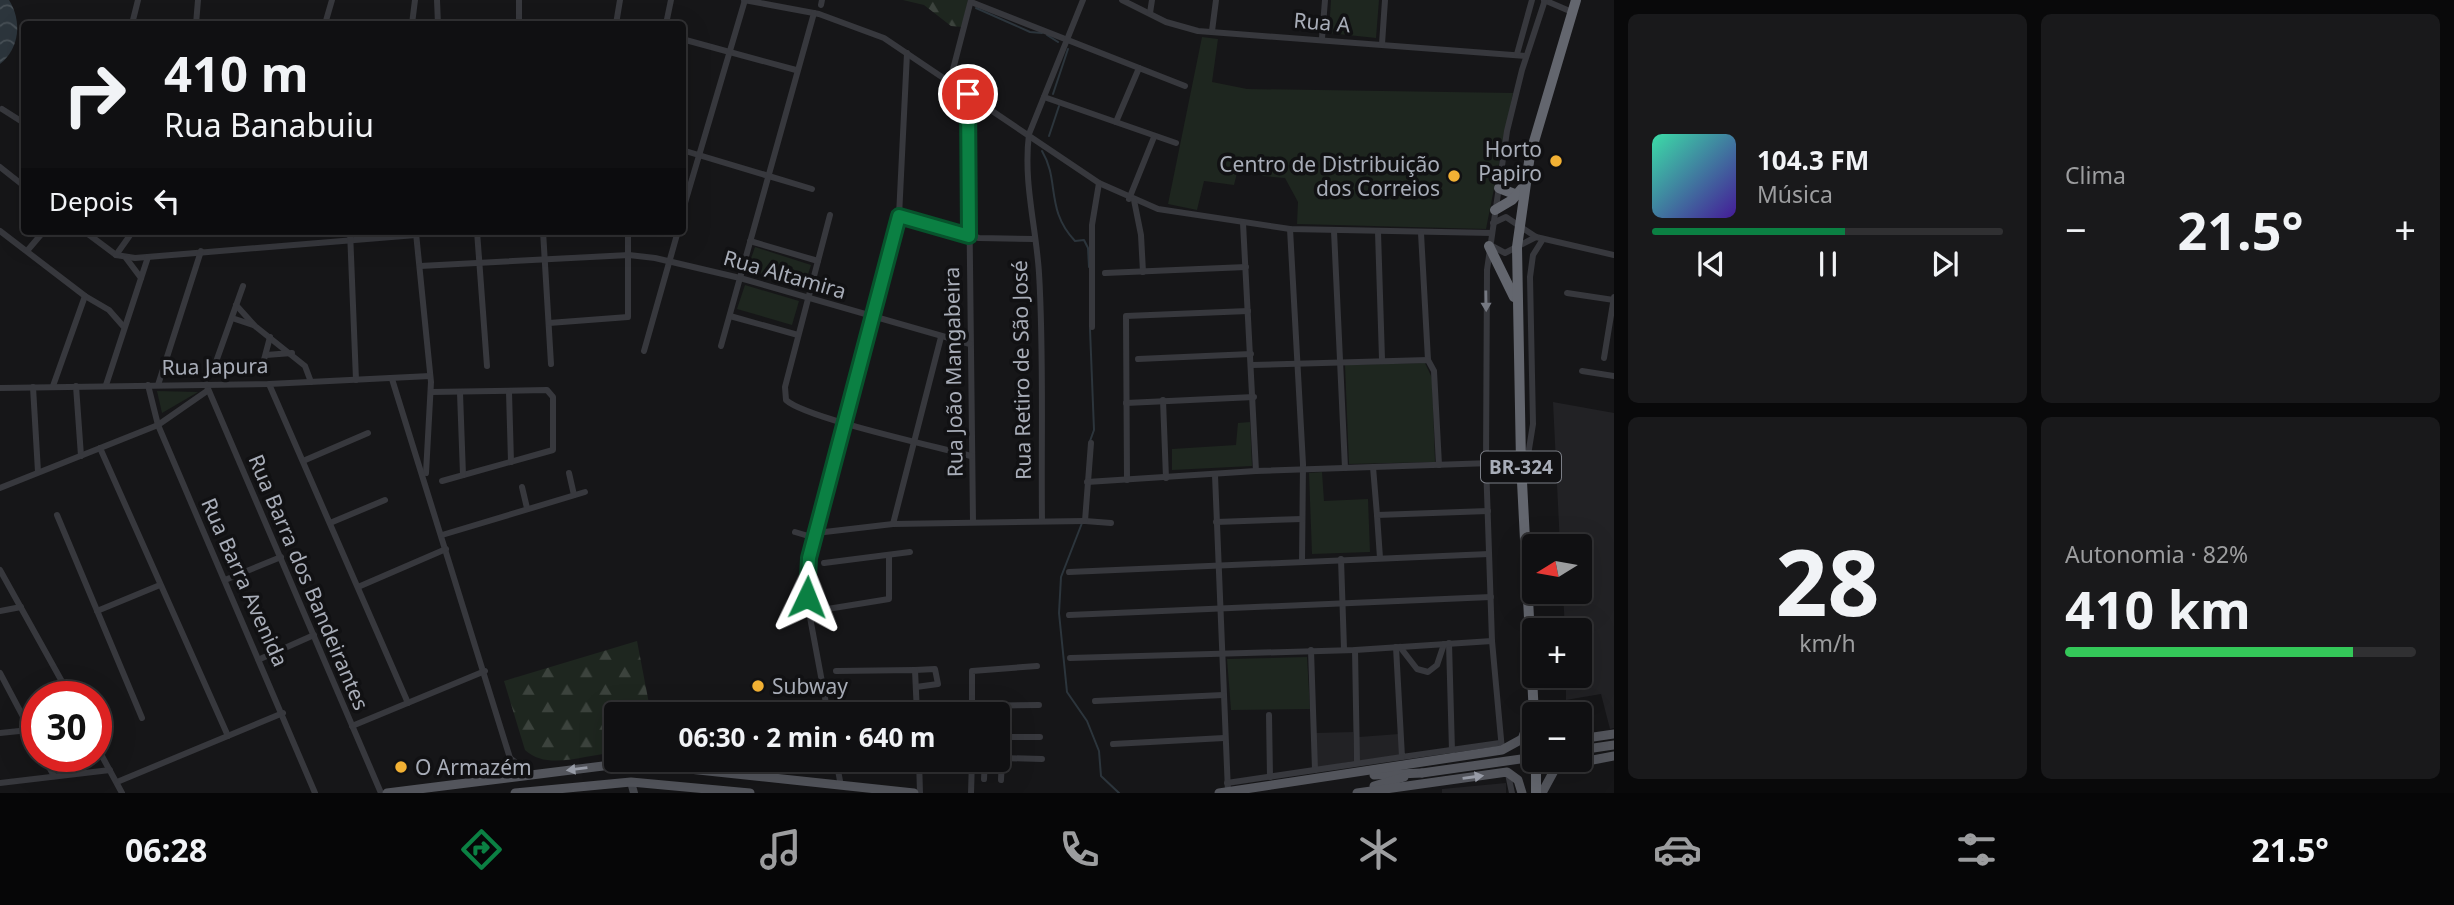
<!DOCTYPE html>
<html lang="pt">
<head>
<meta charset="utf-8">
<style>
  body { margin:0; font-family:"Noto Sans",sans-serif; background:#19191b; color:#f1f3f6; height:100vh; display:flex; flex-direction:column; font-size:26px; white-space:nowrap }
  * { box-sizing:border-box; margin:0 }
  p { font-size:23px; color:#9c9d9f }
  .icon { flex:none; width:38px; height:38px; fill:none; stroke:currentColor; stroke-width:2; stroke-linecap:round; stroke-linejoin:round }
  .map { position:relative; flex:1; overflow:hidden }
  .panel { display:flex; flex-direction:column; gap:14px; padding:14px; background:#09090a; width:840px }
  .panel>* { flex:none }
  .hud { position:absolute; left:21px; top:21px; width:665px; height:214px; border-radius:7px; box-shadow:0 7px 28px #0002,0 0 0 2px #303032; background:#101012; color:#f1f3f6; overflow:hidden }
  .needle { width:46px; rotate:259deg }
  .tools { position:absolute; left:1522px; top:534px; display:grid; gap:14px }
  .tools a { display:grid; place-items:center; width:70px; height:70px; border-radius:7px; background:#101012; box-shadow:0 7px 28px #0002,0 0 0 2px #303032; font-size:35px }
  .speed { position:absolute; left:21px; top:681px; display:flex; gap:14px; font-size:35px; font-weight:700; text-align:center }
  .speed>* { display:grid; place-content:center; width:91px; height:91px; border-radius:50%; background:#101012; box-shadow:0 7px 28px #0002,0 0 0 2px #303032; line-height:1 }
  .speed .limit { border:10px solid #d22; background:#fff; color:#111 }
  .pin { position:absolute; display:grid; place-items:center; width:60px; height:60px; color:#fff; margin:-30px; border:4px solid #fff; border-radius:50%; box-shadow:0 2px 7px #0007 }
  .me { position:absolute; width:77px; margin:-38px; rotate:2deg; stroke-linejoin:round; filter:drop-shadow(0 0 5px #0008) }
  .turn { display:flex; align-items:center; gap:24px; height:147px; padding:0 28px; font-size:32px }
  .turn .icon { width:91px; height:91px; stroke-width:2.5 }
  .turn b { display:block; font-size:49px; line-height:60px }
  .then { display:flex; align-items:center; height:66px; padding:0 28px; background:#0003; gap:14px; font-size:26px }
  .big { font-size:52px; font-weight:700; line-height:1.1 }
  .panel .tile { flex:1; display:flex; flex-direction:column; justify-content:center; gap:10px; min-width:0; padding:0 24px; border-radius:10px; background:#19191b }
  .panel .dial { align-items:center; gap:0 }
  .dial b { font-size:91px; line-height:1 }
  .song { display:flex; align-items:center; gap:21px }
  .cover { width:84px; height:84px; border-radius:10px; background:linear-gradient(135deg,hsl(160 70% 55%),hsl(260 70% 35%)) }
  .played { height:7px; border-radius:4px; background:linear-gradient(90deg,#0b8043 55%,#303032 55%) }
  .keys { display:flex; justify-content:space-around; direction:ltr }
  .heat { display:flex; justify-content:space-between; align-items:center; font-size:38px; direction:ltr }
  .charge { height:10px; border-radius:5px; background:linear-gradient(90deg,#34c759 82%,#303032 0) }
  .panel .tiles { flex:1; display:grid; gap:14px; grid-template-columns:repeat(2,1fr) }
  .trip { position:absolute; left:604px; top:702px; width:406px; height:70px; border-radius:7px; background:#101012; box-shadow:0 7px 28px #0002,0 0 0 2px #303032; font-weight:700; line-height:70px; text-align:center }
  .tabs { display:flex; height:112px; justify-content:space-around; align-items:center; background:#060607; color:#9c9d9f }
  .tabs .icon { width:49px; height:49px }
  .tabs .current { color:#0b8043 }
  .tabs b { font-size:32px; color:#f1f3f6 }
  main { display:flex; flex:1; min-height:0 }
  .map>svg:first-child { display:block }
  .built { fill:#222225 }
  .forest { fill:url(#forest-firs) }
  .green { fill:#1e261f }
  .water { fill:url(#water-waves) }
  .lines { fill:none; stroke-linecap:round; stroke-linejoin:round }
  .stream { stroke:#2c353c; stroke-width:2 }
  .street { stroke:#37383d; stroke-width:6 }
  .secondary { stroke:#45474d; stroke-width:8 }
  .primary { stroke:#53555c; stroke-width:9 }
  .highway { stroke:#63666e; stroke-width:10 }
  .primary-bridge { stroke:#53555c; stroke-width:9 }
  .oneway { fill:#757881 }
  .oneway2 { fill:#979ba6 }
  .route-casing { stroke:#07532c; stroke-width:18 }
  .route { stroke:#0b8043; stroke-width:12 }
  .poi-dot { fill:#f2b134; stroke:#111113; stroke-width:2.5 }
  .labels { text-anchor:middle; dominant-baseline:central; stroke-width:7; stroke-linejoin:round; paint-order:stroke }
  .shield { fill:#111113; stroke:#7b7e86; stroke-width:2 }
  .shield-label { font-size:19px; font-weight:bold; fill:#a8adb8 }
  .street-label { font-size:21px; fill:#a8adb8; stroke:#111113 }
  .poi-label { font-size:21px; fill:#a8adb8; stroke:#111113; text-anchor:end }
</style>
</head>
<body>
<main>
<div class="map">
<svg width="1614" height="793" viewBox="0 0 1614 793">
  <defs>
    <pattern id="forest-firs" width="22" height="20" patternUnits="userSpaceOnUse" patternTransform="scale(1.75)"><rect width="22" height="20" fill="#1e261f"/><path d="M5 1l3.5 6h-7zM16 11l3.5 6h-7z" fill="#3c433d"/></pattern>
    <pattern id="water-waves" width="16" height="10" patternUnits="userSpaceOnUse" patternTransform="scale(1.75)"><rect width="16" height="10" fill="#2c353c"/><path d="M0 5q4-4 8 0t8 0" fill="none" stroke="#485056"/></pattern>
  </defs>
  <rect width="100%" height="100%" fill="#161618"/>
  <g class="built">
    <polygon points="1553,402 1614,413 1614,728 1610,729 1601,694 1566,700 1566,676 1580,676 1580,630 1565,630 1563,592 1580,592 1580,546 1560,546"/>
    <polygon points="1353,732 1354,761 1317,768 1316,733"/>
    <polygon points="1399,734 1400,755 1359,761 1359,737"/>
    <polygon points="1506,783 1506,793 1442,793 1442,789"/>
  </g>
  <g class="forest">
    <polygon points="903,0 968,0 962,27 951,26 924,5"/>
    <path d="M637,641L651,714H616V753C587,753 549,772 525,750L504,681Z"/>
  </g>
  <g class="green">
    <polygon points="1331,0 1379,0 1376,38 1329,33"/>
    <polygon points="1202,37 1218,39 1212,82 1247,89 1513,93 1486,229 1297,224 1298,202 1285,178 1262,176 1266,162 1241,157 1234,185 1204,181 1197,210 1168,204"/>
    <polygon points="755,247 811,265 804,287 747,270"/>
    <polygon points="745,285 799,301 792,325 737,309"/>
    <polygon points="1425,363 1432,378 1435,462 1349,464 1345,365"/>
    <polygon points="157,391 198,392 162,413"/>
    <polygon points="1250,422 1252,466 1172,470 1172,449 1236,445 1238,423"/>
    <polygon points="1322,472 1324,501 1368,499 1370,552 1312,554 1309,473"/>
    <polygon points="1307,657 1310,709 1231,710 1227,659"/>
  </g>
  <path class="water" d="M0,0H9C22,21 20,48 0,64Z"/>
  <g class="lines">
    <g class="stream">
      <polyline points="976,8 1030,32 1042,33"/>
      <polyline points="1047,35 1058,42"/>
      <polyline points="1053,94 1068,49"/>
      <polyline points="1049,136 1059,106"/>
      <path d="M1042,151C1060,181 1045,209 1075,241L1084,240L1088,248L1089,267"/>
      <polyline points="1090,441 1094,430 1090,329"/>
      <polyline points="1082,523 1061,577 1059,613 1067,692 1087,721 1099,751 1101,776 1119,793"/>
    </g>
    <g class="street">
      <polyline points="437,0 438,24"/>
      <polyline points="519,0 519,24"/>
      <polyline points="744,0 819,14 884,38 1099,183 1158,209 1290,229 1492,233"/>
      <polyline points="1122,0 1166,22 1198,31 1526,56"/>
      <polyline points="1544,0 1572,12"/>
      <polyline points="971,2 1185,86"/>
      <polyline points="821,5 822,0"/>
      <polyline points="1150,13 1152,0"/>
      <polyline points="132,24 138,0"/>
      <polyline points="196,24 198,0"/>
      <polyline points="309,24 358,24"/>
      <polyline points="325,24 332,0"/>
      <polyline points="412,24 415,0"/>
      <polyline points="616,24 620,0"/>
      <polyline points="666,24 671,0"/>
      <polyline points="1212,31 1216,0"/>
      <polyline points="1322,38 1325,0"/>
      <polyline points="682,39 796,70"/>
      <polyline points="1382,44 1385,0"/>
      <polyline points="1517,54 1532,0"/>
      <polyline points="950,81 971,0"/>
      <polyline points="968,94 973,522"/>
      <polyline points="1044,97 1176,143"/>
      <polyline points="2,109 24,123"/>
      <polyline points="1116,122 1139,68"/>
      <polyline points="682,150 812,189"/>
      <polyline points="0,167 24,186"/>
      <polyline points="1129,199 1154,137"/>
      <polyline points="1134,200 1141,235 1143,272"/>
      <polyline points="682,213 745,0"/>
      <path d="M830,215L785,387L786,400C805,418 938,447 971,456"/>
      <polyline points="899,216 979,238 1034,239"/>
      <polyline points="1243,223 1256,471"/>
      <polyline points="1493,223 1506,217 1536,237 1614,255"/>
      <polyline points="1290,229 1303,464 1302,562"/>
      <polyline points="0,231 85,296 109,310 123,326"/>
      <polyline points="84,231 116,255 135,258 416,235"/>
      <polyline points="350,231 356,380"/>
      <polyline points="477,231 487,366"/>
      <polyline points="543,231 551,364"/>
      <polyline points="1334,231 1345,468"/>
      <polyline points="1378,232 1382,359"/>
      <polyline points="416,233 431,382 426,473"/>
      <polyline points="1421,233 1428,360"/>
      <polyline points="750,241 818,261"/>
      <polyline points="1492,246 1505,253 1536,237"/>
      <polyline points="27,251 44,231"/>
      <polyline points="116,255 133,231"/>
      <polyline points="126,258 141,278"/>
      <polyline points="420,266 629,255 655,258 740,278 970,344"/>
      <polyline points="1105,273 1246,267"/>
      <polyline points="1567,293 1614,300"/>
      <polyline points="236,305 255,326 305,366 311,382"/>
      <polyline points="730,316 798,335"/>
      <polyline points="232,318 253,325"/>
      <polyline points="549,323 628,317 628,231"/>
      <polyline points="1092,327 1092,225 1099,183"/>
      <polyline points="721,346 814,13"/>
      <polyline points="644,351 678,231"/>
      <polyline points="266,355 292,353"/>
      <polyline points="1604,358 1614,297"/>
      <polyline points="1138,359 1251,354"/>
      <polyline points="1252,365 1428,360 1434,371 1439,465"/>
      <polyline points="261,371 270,337"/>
      <polyline points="1582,371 1614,376"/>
      <polyline points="212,373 243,286"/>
      <polyline points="392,379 510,758 503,779"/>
      <polyline points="206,384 381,793"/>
      <polyline points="269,384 408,703"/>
      <polyline points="106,385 148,257"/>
      <polyline points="148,385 158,425 315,793"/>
      <polyline points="158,385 201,251"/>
      <polyline points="53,386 85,296"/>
      <polyline points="76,386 81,456"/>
      <polyline points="33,387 38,472"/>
      <polyline points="0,388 269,384 430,376"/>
      <polyline points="431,392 547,390 553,397 553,450 442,481"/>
      <polyline points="509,392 511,462"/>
      <polyline points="460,393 463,475"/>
      <polyline points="1163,400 1166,478"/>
      <polyline points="1126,403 1254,397"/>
      <polyline points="1091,443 1085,521 1111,523"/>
      <polyline points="100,448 228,736"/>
      <polyline points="303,461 368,433"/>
      <polyline points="1373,467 1377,515"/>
      <polyline points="569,473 574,495"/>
      <polyline points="1525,474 1533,424 1530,277 1533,255 1543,239"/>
      <polyline points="1215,475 1228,792"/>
      <polyline points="1127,480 1126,316 1248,311"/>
      <polyline points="1087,482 1256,471 1521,462"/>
      <polyline points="522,487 527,508"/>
      <polyline points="0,488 158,425 207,391"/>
      <polyline points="57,515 142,718"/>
      <path d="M1042,521C1041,439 1044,355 1039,273C1036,226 1023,182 1029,134L1083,0"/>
      <polyline points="1216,522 1302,519"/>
      <polyline points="330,523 385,500"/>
      <polyline points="893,524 941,337"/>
      <polyline points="795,532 815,538"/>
      <polyline points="816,533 893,524 1085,521"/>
      <polyline points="442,535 585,492"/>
      <polyline points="1380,558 1377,515 1488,511"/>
      <polyline points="1341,559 1344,649"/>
      <polyline points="824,563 910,552"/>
      <polyline points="0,570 70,696"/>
      <polyline points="1069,572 1489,554"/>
      <polyline points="225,580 281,557"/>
      <polyline points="358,587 446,549"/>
      <polyline points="0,611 21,607"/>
      <polyline points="97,611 160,585"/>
      <polyline points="809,612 889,599 889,555"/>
      <polyline points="1069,615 1491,597"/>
      <polyline points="1449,643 1452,751"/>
      <polyline points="1396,647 1402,757 1500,743"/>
      <polyline points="1400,647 1417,669 1428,672 1437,665 1444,644"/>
      <polyline points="1311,650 1315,770"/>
      <polyline points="1355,650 1357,763"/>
      <polyline points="1070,658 1355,650 1492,641"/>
      <polyline points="260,659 314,635"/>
      <polyline points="915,670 935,669 938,684 916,687"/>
      <polyline points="836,671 915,670 917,714"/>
      <polyline points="0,673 37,743"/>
      <polyline points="1095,701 1223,695"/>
      <polyline points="842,704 917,704"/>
      <polyline points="972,706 1039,705"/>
      <polyline points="828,714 809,612 807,568 899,216 907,53"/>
      <polyline points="972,714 972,671 1037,666"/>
      <polyline points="1269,715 1270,777"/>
      <polyline points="352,726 485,671"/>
      <polyline points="0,733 29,730"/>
      <polyline points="998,737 1040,737"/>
      <polyline points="1113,744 1224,738"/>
      <polyline points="96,745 122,793"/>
      <polyline points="1502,750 1492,641 1486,463 1487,270 1507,131 1522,70 1545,0"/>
      <polyline points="43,756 54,776"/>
      <polyline points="510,758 532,775"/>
      <polyline points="1002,758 1042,759"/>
      <polyline points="836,760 841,786"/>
      <polyline points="919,760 920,793"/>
      <polyline points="1508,774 1512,793"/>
      <polyline points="984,779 985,760"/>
      <polyline points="1001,780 1003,737"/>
      <polyline points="117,782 283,713"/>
      <polyline points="0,783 110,770"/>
      <polyline points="1227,783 1402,757"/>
      <polyline points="971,793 972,760"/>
    </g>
    <polyline class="secondary" points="631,782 634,793"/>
    <g class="primary">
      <polyline points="1580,739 1614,734"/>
      <polyline points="1580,750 1614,745"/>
      <polyline points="1374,775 1422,773"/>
      <polyline points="1374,786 1404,777"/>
      <polyline points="387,793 603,766 642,764 914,793"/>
      <polyline points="515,793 631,782 750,793"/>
      <polyline points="1219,793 1502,750 1522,739 1532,713"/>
      <polyline points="1357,793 1507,772 1518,780 1522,793"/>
      <polyline points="1542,793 1556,767 1614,756"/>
    </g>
    <g class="highway">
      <polyline points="1499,188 1517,195"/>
      <polyline points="1495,210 1512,200 1524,186"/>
      <polyline points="1489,246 1514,297"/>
      <polyline points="1535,735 1521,462 1517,247 1530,155 1576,0"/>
      <polyline points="1536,760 1536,793"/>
    </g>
    <polyline class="primary-bridge" points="1422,773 1535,757"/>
  </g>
  <defs><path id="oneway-solid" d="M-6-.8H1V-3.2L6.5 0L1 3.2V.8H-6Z" transform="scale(1.75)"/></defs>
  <use class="oneway" href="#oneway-solid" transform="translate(1486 301) rotate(89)"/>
  <g class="oneway2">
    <use href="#oneway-solid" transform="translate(577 769) rotate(173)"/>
    <use href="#oneway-solid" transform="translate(1473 777) rotate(-8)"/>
  </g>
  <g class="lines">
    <g class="route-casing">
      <polyline id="route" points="807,597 809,558 899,216 969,236 968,94"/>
    </g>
    <use href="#route" class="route"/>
  </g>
  <g class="poi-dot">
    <circle cx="1556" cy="161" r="7"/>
    <circle cx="1454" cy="176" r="7"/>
    <circle cx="758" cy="686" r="7"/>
    <circle cx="401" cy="767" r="7"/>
  </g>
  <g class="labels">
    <rect class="shield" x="1481" y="451.5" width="80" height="31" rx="5"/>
    <g class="shield-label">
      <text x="1521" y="467">BR-324</text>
    </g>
    <g class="street-label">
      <text transform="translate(1322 22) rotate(5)">Rua A</text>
      <text transform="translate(785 274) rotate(16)">Rua Altamira</text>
      <text transform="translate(215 366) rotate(-1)">Rua Japura</text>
      <text transform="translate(1021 370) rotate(-91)">Rua Retiro de São José</text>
      <text transform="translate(953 372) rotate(-91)">Rua João Mangabeira</text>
      <text transform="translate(245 582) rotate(66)">Rua Barra Avenida</text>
      <text transform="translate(309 582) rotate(67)">Rua Barra dos Bandeirantes</text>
    </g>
    <g class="poi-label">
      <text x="1542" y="149">Horto<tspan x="1542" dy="24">Papiro</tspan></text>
      <text x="1440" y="164">Centro de Distribuição<tspan x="1440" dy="24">dos Correios</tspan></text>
      <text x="772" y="686" text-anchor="start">Subway</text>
      <text x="415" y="767" text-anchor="start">O Armazém</text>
    </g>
  </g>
</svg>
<div class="tools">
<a><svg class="needle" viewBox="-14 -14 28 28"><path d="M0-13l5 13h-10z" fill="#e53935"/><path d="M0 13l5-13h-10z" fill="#9c9d9f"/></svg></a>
<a>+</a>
<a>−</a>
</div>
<div class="speed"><div class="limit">30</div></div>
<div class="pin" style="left:968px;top:94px;background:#d93025"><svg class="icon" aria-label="arrive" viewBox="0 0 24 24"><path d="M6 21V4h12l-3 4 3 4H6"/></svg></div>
<svg class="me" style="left:807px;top:597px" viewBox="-20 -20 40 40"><path d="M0-17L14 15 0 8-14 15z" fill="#0b8043" stroke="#fff" stroke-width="4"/></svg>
<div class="trip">06:30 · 2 min · 640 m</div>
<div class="hud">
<div class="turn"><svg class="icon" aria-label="right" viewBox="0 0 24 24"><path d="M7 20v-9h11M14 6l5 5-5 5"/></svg><div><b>410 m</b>Rua Banabuiu</div></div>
<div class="then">Depois<svg class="icon" aria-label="left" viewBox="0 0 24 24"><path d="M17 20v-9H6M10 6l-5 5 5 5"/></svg></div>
</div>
</div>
<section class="panel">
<div class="tiles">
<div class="tile">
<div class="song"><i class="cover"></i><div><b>104.3 FM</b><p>Música</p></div></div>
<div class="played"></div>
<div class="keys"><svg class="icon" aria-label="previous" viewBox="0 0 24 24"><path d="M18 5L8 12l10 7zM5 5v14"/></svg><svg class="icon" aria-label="pause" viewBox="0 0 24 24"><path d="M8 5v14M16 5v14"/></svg><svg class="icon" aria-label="next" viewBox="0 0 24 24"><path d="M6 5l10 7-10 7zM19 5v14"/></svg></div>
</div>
<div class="tile"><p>Clima</p>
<div class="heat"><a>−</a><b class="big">21.5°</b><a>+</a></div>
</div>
<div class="tile dial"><b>28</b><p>km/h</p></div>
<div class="tile"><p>Autonomia · 82%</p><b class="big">410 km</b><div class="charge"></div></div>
</div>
</section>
</main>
<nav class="tabs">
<b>06:28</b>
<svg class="icon current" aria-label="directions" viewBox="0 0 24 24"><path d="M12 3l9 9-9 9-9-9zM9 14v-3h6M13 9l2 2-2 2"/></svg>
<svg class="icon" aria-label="music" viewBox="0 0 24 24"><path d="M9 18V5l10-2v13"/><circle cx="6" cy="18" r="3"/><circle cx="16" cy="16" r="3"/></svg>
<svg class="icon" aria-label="phone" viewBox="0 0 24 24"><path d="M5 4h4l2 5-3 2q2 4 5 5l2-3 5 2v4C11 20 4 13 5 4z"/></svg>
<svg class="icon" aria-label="climate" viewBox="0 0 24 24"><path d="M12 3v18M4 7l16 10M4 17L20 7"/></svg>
<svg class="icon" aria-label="car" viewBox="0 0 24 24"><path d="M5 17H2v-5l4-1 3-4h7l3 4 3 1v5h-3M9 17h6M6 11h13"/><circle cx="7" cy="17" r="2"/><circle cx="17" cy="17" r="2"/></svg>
<svg class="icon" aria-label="filters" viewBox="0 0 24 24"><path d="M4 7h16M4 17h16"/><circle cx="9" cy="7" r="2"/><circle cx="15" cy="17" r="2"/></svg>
<b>21.5°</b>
</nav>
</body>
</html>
